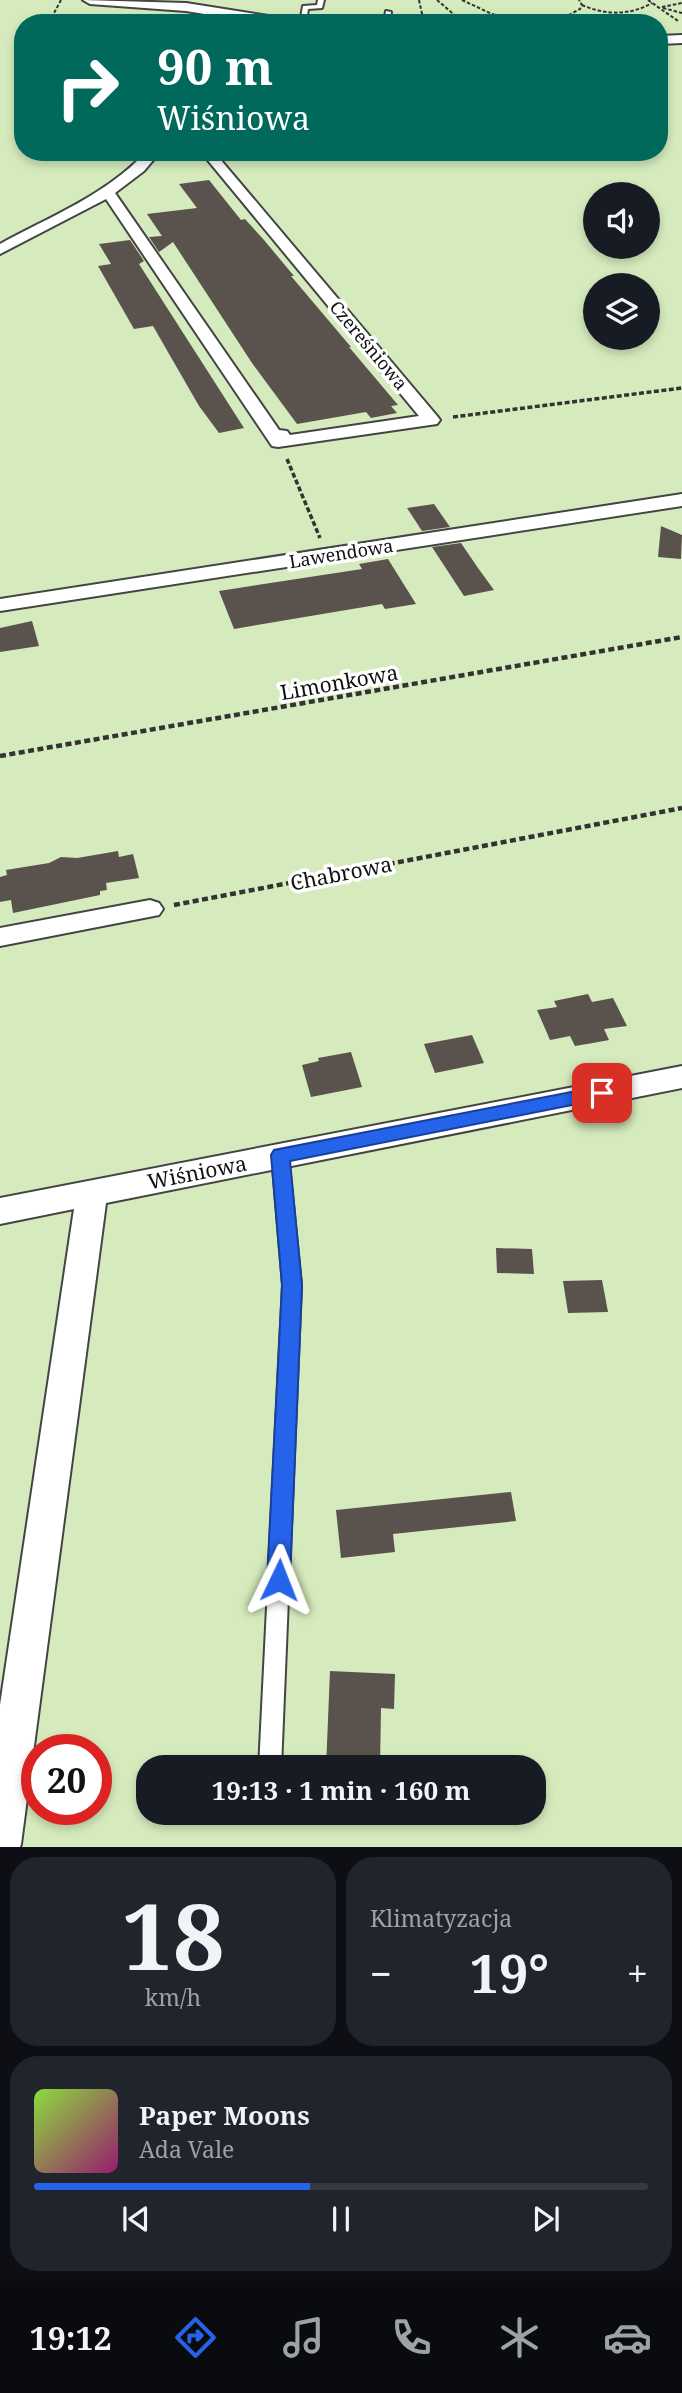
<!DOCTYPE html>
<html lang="pl">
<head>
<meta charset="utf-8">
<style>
  body { margin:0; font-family:"Noto Serif",serif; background:#20242c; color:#f1f3f6; height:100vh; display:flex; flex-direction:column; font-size:26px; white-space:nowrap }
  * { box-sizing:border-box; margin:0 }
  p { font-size:23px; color:#9ea1a6 }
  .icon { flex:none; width:38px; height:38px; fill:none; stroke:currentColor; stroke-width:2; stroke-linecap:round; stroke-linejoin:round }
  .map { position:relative; height:1847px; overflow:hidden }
  .side { display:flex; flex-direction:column; gap:10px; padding:10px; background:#0d0f14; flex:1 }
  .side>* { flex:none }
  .top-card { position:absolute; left:14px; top:14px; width:654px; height:147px; border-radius:28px; box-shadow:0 4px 10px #0003; background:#00695c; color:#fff; overflow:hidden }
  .fabs { position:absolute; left:583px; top:182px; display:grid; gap:14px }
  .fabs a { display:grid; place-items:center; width:77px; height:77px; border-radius:50%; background:#171b24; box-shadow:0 4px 10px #0003; font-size:35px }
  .speed { position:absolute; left:21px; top:1734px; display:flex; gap:14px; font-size:35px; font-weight:700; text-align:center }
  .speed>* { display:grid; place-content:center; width:91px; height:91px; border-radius:50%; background:#171b24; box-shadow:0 4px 10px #0003; line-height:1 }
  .speed .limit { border:10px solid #d22; background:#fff; color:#111 }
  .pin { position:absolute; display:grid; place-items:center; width:60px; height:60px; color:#fff; margin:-30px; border-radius:14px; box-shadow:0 4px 10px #0006 }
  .me { position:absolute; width:77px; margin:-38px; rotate:2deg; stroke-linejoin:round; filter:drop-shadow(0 0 5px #0008) }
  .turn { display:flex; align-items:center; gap:24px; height:147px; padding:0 28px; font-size:32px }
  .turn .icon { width:91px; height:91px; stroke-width:2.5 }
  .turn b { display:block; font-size:49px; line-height:60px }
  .big { font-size:52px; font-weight:700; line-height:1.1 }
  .side .tile { flex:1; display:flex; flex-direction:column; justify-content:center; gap:10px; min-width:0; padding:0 24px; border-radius:28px; background:#20242c }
  .side .dial { align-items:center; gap:0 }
  .dial b { font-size:91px; line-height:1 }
  .song { display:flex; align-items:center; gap:21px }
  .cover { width:84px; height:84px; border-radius:10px; background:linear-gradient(135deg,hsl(90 70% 55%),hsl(320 70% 35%)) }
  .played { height:7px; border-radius:4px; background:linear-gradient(90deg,#2563eb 45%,#363941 45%) }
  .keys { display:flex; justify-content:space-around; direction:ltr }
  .heat { display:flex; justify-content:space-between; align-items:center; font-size:38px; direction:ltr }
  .side .tiles { flex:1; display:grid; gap:10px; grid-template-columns:1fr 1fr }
  .tile:last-child { grid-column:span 2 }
  .trip { position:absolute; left:136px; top:1755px; width:410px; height:70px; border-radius:28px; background:#171b24; box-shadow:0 4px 10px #0003; font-weight:700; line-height:70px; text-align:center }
  .tab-bar { display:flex; height:112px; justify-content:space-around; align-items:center; background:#090b0e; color:#9ea1a6 }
  .tab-bar .icon { width:49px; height:49px }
  .tab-bar .on { color:#2563eb }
  .tab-bar b { font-size:32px; color:#f1f3f6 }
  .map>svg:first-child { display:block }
  .green { fill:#d5ebbd; fill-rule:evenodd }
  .building { fill:#5a524d }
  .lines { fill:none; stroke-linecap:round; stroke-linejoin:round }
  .service-casing { stroke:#444; stroke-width:4 }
  .minor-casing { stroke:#444; stroke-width:4 }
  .tertiary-casing { stroke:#444; stroke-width:4 }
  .path-far2 { stroke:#333; stroke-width:2; stroke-dasharray:3.5 2; stroke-linecap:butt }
  .path-far1 { stroke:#333; stroke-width:3.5; stroke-dasharray:5 2.5; stroke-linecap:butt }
  .path { stroke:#333; stroke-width:4.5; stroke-dasharray:6 3.5; stroke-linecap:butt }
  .service { fill:#fff; fill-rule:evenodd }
  .minor { fill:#fff; fill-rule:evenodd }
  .tertiary { fill:#fff; fill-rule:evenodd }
  .route { fill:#2563eb; stroke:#184099; stroke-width:2 }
  .labels { text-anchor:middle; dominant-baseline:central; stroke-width:7; stroke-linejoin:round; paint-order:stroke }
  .far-street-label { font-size:18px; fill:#111; stroke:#fff }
  .street-label { font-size:21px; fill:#111; stroke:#fff }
</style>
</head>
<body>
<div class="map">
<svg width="682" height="1847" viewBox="0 0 682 1847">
  <rect width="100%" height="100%" fill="#fffdf5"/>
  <path class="green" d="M0,0H682V1847H0ZM23,23H660V152H23ZM595,194H648V247H595ZM595,285H648V338H595ZM37,1750H96V1810H37ZM149,1768H534V1813H149Z"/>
  <g class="building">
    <polygon points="209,180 241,220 245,219 264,240 294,276 291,276 351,347 349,347 398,405 391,406 397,413 371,418 366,412 297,424 252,363 173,242 159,252 149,237 162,236 147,214 197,208 179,184"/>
    <polygon points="130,240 144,261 139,264 244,428 219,433 199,406 153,326 134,329 98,266 111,264 99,244"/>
    <polygon points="434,504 450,527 422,531 407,508"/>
    <polygon points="661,526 682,535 681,559 658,557"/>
    <polygon points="461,543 478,568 494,590 464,596 432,547"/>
    <polygon points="388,559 416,604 385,609 382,604 234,629 219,591 362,569 359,564"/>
    <polygon points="32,621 39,646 0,652 0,628"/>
    <polygon points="118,851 119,857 133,854 139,878 106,883 107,890 100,891 100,895 13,913 11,900 0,902 0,877 7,875 6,870 49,863 61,857 77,858"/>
    <polygon points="588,994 592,1002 613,998 627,1026 604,1029 609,1040 593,1043 575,1046 570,1036 550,1040 537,1010 557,1007 554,1001"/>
    <polygon points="472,1035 484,1063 435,1073 424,1044"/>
    <polygon points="351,1052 362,1087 311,1097 302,1065 319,1061 318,1058"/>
    <polygon points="496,1248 532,1249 534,1274 497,1273"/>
    <polygon points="602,1280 608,1312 568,1313 563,1281"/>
    <polygon points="511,1492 516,1521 393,1534 395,1552 341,1558 336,1510"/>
    <polygon points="330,1671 395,1674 394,1709 381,1708 380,1768 326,1768"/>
  </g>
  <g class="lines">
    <g class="service-casing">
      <g id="service">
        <polygon points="318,0 324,0 322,8 308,9 306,23 300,23 303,6 317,5"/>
        <polygon points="224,11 229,12 224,16 223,23 217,23 218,15"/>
        <polygon points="386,11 391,12 390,23 384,23"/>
        <polygon points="280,1148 286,1150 288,1155 301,1285 281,1768 259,1768 283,1285 272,1155 274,1150"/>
      </g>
    </g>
    <g class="minor-casing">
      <g id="minor">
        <path d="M146,152H160L144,171L115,193L279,430L287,431L290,435L419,416L201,152H214L437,416L440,420L437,424L278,447L272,446L106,199L0,254V244C51,216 106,195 146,152Z"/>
        <polygon points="682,494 682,506 0,611 0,599"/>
        <polygon points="150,900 159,903 163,909 159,915 0,946 0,928"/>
        <polygon points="682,1066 682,1088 106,1203 21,1844 20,1847 0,1847 0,1705 74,1209 0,1224 0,1198"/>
      </g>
    </g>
    <g class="tertiary-casing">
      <g id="tertiary">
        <polygon points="83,0 186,3 288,19 295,23 260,23 186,11 90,4"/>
        <polygon points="682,35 682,43 660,44 660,36"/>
      </g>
    </g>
    <g class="path-far2">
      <polyline points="61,0 53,15 65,19"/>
      <polyline points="419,0 424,23"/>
      <polyline points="437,0 464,23"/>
      <polyline points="462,0 492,14 524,23"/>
      <polyline points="648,0 678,21"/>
      <path d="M582,5C605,15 629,16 652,3"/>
      <polyline points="662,7 682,3"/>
      <polyline points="663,8 682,13"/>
      <polyline points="65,23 64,20 83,18"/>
      <polyline points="84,23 104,22"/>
      <polyline points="554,23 580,9 582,5 579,0"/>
    </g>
    <g class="path-far1">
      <polyline points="453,417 682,388"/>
      <polyline points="287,459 320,538"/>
    </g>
    <g class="path">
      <polyline points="0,756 682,637"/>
      <polyline points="174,905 682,808"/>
    </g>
    <use href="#service" class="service"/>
    <use href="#minor" class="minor"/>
    <use href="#tertiary" class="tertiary"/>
  </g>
  <polygon class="route" points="602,1086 608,1088 610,1093 608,1097 602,1099 290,1161 302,1285 290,1580 287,1588 279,1591 271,1588 267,1580 282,1285 271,1155 274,1150"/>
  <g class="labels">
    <g class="far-street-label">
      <text transform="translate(369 345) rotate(50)">Czereśniowa</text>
      <text transform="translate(341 553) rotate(-9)">Lawendowa</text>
    </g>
    <g class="street-label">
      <text transform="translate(339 682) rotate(-10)">Limonkowa</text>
      <text transform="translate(341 873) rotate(-11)">Chabrowa</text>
      <text transform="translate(197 1172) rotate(-11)">Wiśniowa</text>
    </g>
  </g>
</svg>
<div class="fabs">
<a><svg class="icon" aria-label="sound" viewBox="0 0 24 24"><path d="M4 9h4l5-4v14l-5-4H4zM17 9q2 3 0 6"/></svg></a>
<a><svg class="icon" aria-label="layers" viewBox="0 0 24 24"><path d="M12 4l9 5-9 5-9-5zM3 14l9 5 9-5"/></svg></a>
</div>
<div class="speed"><div class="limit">20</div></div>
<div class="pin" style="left:602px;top:1093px;background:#d93025"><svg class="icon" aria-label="arrive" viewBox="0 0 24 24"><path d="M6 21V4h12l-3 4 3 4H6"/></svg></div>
<svg class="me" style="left:279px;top:1580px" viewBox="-20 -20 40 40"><path d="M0-17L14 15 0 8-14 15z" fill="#2563eb" stroke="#fff" stroke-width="4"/></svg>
<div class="trip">19:13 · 1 min · 160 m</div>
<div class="top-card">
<div class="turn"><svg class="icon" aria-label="right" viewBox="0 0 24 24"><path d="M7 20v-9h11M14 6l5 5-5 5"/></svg><div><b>90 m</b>Wiśniowa</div></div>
</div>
</div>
<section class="side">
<div class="tiles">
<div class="tile dial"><b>18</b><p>km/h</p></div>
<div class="tile"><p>Klimatyzacja</p>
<div class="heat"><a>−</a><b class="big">19°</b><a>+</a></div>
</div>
<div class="tile">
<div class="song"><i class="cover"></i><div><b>Paper Moons</b><p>Ada Vale</p></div></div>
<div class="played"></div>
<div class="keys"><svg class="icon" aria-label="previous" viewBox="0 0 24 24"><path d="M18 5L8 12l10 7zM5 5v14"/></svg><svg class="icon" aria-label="pause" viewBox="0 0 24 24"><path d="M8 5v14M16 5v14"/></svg><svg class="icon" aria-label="next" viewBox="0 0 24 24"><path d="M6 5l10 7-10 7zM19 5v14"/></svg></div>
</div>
</div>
</section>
<nav class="tab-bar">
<b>19:12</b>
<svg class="icon on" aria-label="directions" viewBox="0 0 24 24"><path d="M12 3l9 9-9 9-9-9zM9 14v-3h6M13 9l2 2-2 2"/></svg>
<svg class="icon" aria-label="music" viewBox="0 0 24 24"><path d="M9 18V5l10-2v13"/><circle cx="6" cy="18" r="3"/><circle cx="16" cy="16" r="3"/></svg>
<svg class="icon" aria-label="phone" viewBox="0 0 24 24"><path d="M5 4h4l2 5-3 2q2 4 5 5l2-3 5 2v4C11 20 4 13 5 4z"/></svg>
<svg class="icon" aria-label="climate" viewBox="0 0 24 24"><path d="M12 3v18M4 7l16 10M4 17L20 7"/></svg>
<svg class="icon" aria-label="car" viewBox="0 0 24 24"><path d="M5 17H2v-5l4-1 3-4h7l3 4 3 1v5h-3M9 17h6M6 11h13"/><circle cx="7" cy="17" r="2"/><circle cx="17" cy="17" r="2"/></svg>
</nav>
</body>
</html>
